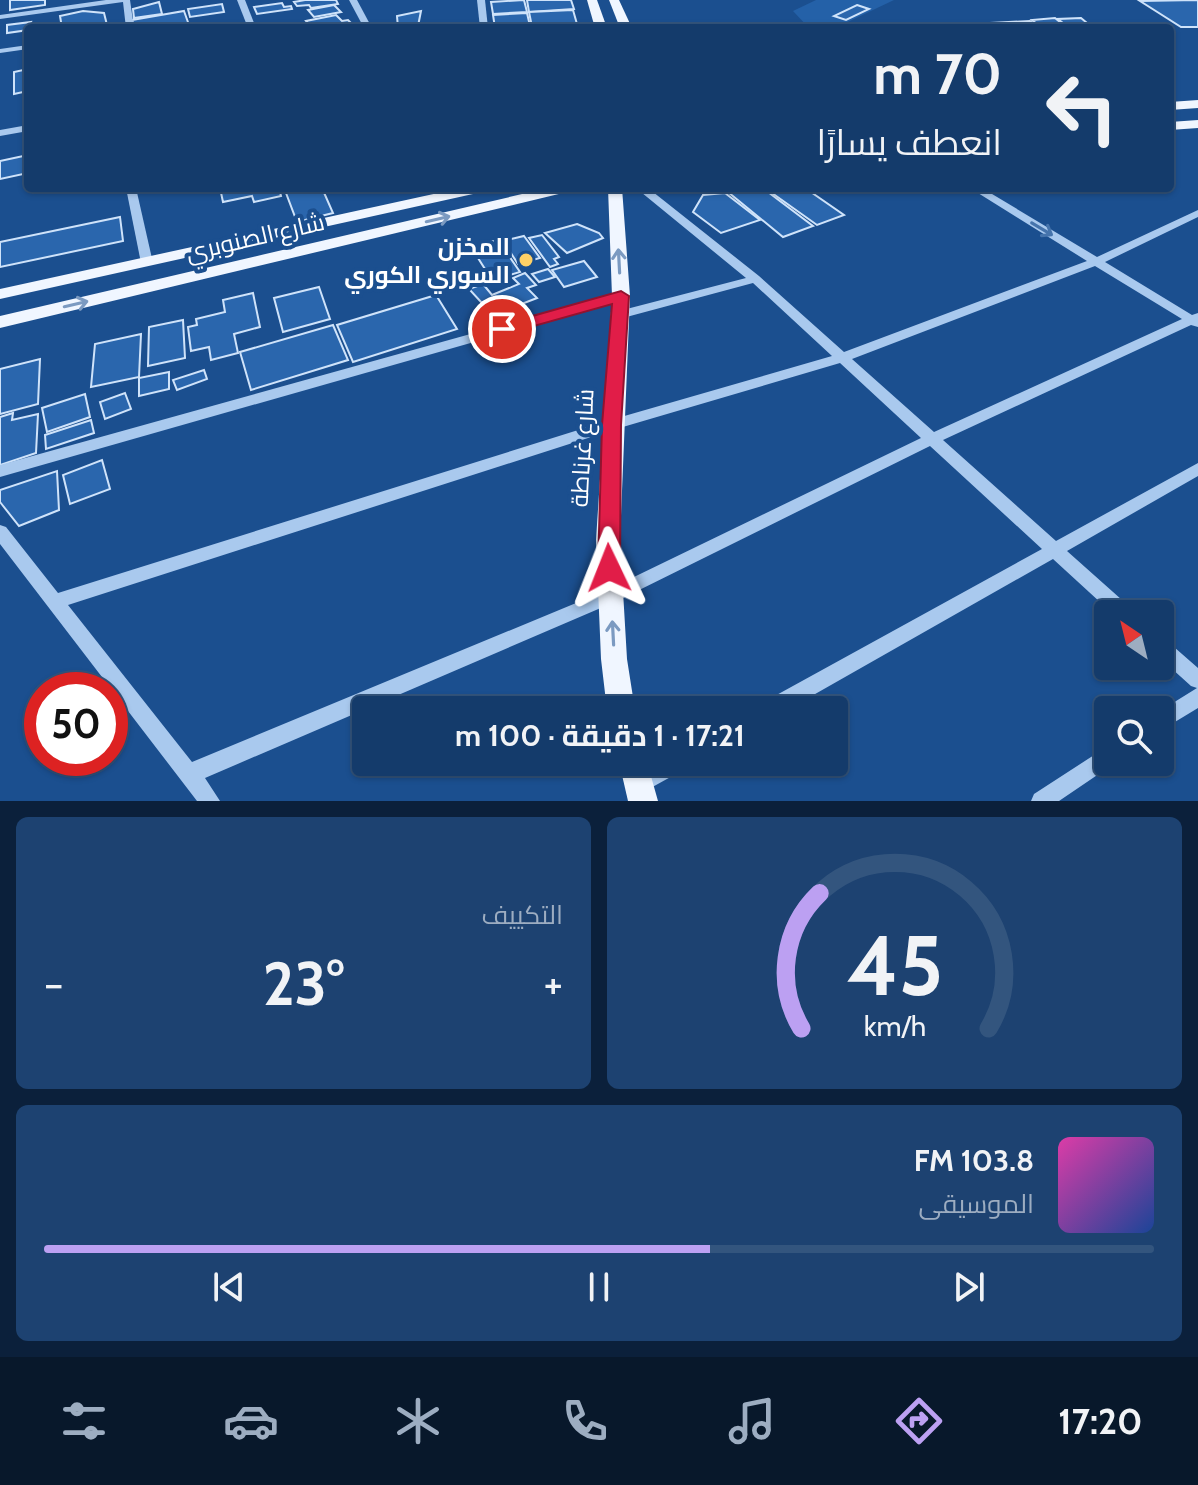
<!DOCTYPE html>
<html lang="ar">
<head>
<meta charset="utf-8">
<style>
  body { margin:0; font-family:Cabin,Cairo,sans-serif; background:#1d4271; color:#f1f3f6; direction:rtl; height:100vh; display:flex; flex-direction:column; font-size:30px; white-space:nowrap }
  * { box-sizing:border-box; margin:0 }
  p { font-size:26px; color:#9dadc1 }
  .icon { flex:none; width:44px; height:44px; fill:none; stroke:currentColor; stroke-width:2; stroke-linecap:round; stroke-linejoin:round }
  .map { position:relative; height:801px; overflow:hidden; direction:ltr }
  .side { display:flex; flex-direction:column; gap:16px; padding:16px; background:#0b203b; flex:1 }
  .side>* { flex:none }
  .top-card { position:absolute; left:24px; top:24px; width:1150px; height:168px; border-radius:8px; box-shadow:0 2px 6px #0004,0 0 0 2px #33557e; direction:rtl; background:#143b6b; color:#f1f3f6; overflow:hidden }
  .needle { width:52px; rotate:325deg }
  .fabs { position:absolute; left:1094px; top:600px; display:grid; gap:16px }
  .fabs a { display:grid; place-items:center; width:80px; height:80px; border-radius:8px; background:#143b6b; box-shadow:0 2px 6px #0004,0 0 0 2px #33557e; font-size:40px }
  .speed { position:absolute; left:24px; top:672px; display:flex; gap:16px; font-size:40px; font-weight:700; text-align:center }
  .speed>* { display:grid; place-content:center; width:104px; height:104px; border-radius:50%; background:#143b6b; box-shadow:0 2px 6px #0004,0 0 0 2px #33557e; line-height:1 }
  .speed .limit { border:12px solid #d22; background:#fff; color:#111 }
  .pin { position:absolute; display:grid; place-items:center; width:68px; height:68px; color:#fff; margin:-34px; border:4px solid #fff; border-radius:50%; box-shadow:0 2px 8px #0007 }
  .me { position:absolute; width:88px; margin:-44px; rotate:358deg; stroke-linejoin:round; filter:drop-shadow(0 0 6px #0008) }
  .turn { display:flex; align-items:center; gap:28px; height:168px; padding:0 40px; font-size:36px }
  .turn .icon { width:104px; height:104px; stroke-width:2.5 }
  .turn b { display:block; font-size:56px; line-height:68px }
  .big { font-size:60px; font-weight:700; line-height:1.1 }
  .side .tile { flex:1; display:flex; flex-direction:column; justify-content:center; gap:12px; min-width:0; padding:0 28px; border-radius:12px; background:#1d4271 }
  .side .dial { align-items:center; gap:0 }
  .dial svg { height:208px; overflow:visible; fill:none; stroke:#33557e; stroke-width:7; stroke-linecap:round; text-anchor:middle }
  .dial text { fill:#f1f3f6; stroke:none }
  .song { display:flex; align-items:center; gap:24px }
  .cover { width:96px; height:96px; border-radius:12px; background:linear-gradient(135deg,hsl(320 70% 55%),hsl(220 70% 35%)) }
  .played { height:8px; border-radius:4px; background:linear-gradient(90deg,#bca0f2 60%,#33557e 60%) }
  .keys { display:flex; justify-content:space-around; direction:ltr }
  .heat { display:flex; justify-content:space-between; align-items:center; font-size:44px; direction:ltr }
  .side .tiles { flex:1; display:grid; gap:16px; grid-template-columns:1fr 1fr }
  .tile:last-child { grid-column:span 2 }
  .trip { position:absolute; left:352px; top:696px; width:496px; height:80px; border-radius:8px; background:#143b6b; box-shadow:0 2px 6px #0004,0 0 0 2px #33557e; font-weight:700; line-height:80px; text-align:center; direction:rtl }
  .tab-bar { display:flex; height:128px; justify-content:space-around; align-items:center; background:#08182b; color:#9dadc1 }
  .tab-bar .icon { width:56px; height:56px }
  .tab-bar .active { color:#bca0f2 }
  .tab-bar b { font-size:36px; color:#f1f3f6 }
  .map>svg:first-child { display:block }
  .green { fill:#2461a8 }
  .building { fill:#2a66ad; stroke:#cfe3fa; stroke-width:2 }
  .lines { fill:none; stroke-linecap:round; stroke-linejoin:round }
  .minor { fill:#a9c9ee; fill-rule:evenodd }
  .major { fill:#f0f6ff; fill-rule:evenodd }
  .oneway { stroke:#7b9ac1 }
  .oneway2 { stroke:#4674ac }
  .route { fill:#e11d48; stroke:#92132f; stroke-width:2 }
  .poi-dot { fill:#ffd166; stroke:#1b4f8f; stroke-width:3 }
  .labels { text-anchor:middle; dominant-baseline:central; stroke-width:8; stroke-linejoin:round; paint-order:stroke }
  .street-label { font-size:24px; fill:#fff; stroke:#1b4f8f }
  .poi-label { font-size:24px; font-weight:bold; fill:#fff; stroke:#1b4f8f; text-anchor:end }
</style>
</head>
<body>
<div class="map">
<svg width="1198" height="801" viewBox="0 0 1198 801">
  <rect width="100%" height="100%" fill="#1b4f8f"/>
  <polygon class="green" points="816,0 894,0 835,28 809,28 793,11"/>
  <g class="building">
    <polygon points="10,0 45,0 45,5 10,10"/>
    <polygon points="305,0 336,0 338,4 311,8 309,5 297,6 294,2"/>
    <polygon points="524,0 527,12 493,14 491,2"/>
    <polygon points="527,0 571,0 574,9 529,12"/>
    <polygon points="1198,0 1198,27 1181,27 1140,1"/>
    <polygon points="159,2 162,14 134,18 133,9"/>
    <polygon points="282,3 284,7 291,6 292,9 257,14 254,7"/>
    <polygon points="222,4 224,12 190,17 188,9"/>
    <polygon points="334,5 341,12 314,17 308,10"/>
    <polygon points="857,5 869,9 846,20 834,16"/>
    <polygon points="573,10 577,24 532,27 529,12"/>
    <polygon points="83,11 104,13 107,25 62,28 60,16"/>
    <polygon points="184,11 189,25 135,28 132,20"/>
    <polygon points="421,11 418,26 398,28 397,16"/>
    <polygon points="527,13 530,26 495,28 493,15"/>
    <polygon points="336,15 342,21 348,20 352,24 312,28 306,21"/>
    <polygon points="1055,18 1066,27 1042,28 1032,20"/>
    <polygon points="1081,18 1093,28 1069,28 1058,19"/>
    <polygon points="1030,21 1040,28 974,28 969,24"/>
    <polygon points="31,22 28,30 7,33 7,25"/>
    <polygon points="28,69 28,91 14,94 14,72"/>
    <polygon points="28,155 28,173 0,179 0,161"/>
    <polygon points="220,188 279,188 281,196 254,202 252,196 223,202"/>
    <polygon points="308,188 322,188 333,213 297,222 286,193"/>
    <polygon points="785,188 805,188 844,215 817,225 772,193"/>
    <polygon points="764,189 813,226 783,237 728,192"/>
    <polygon points="725,193 760,220 721,233 693,212 703,195"/>
    <polygon points="120,217 123,241 0,267 0,242"/>
    <polygon points="577,224 599,233 603,238 567,253 545,233"/>
    <polygon points="542,235 559,257 554,259 558,264 550,267 529,238"/>
    <polygon points="524,236 540,258 518,264 503,241"/>
    <polygon points="498,240 520,272 492,280 471,247"/>
    <polygon points="584,261 597,277 564,287 552,270"/>
    <polygon points="548,269 555,277 539,282 532,274"/>
    <polygon points="525,273 536,285 527,288 537,298 493,315 469,289 483,284 492,295 519,284 513,278"/>
    <polygon points="319,287 330,319 283,332 274,298"/>
    <polygon points="253,293 260,327 234,334 238,353 211,360 209,347 191,351 188,327 197,325 196,319 225,312 223,300"/>
    <polygon points="436,295 457,329 353,362 337,325"/>
    <polygon points="183,320 185,358 148,366 149,327"/>
    <polygon points="333,325 348,360 251,390 240,352"/>
    <polygon points="141,334 139,377 91,387 95,344"/>
    <polygon points="40,359 38,404 0,414 0,369"/>
    <polygon points="204,370 207,379 177,390 173,380"/>
    <polygon points="169,372 169,389 139,396 139,378"/>
    <polygon points="125,393 131,409 105,419 100,402"/>
    <polygon points="85,394 90,417 47,432 42,408"/>
    <polygon points="13,413 12,420 38,414 36,453 0,465 0,417"/>
    <polygon points="91,420 94,433 46,449 45,435"/>
    <polygon points="102,460 110,489 70,504 63,475"/>
    <polygon points="57,471 59,510 19,526 0,502 0,490"/>
  </g>
  <g class="lines">
    <g class="minor">
      <polygon points="106,0 130,0 134,28 126,28 123,2 0,19 0,15"/>
      <polygon points="237,0 245,0 256,28 248,28"/>
      <polygon points="349,0 357,0 372,28 364,28"/>
      <polygon points="477,0 485,0 488,28 480,28"/>
      <polygon points="28,45 28,49 0,53 0,49"/>
      <polygon points="28,125 28,131 0,136 0,130"/>
      <polygon points="126,188 136,188 153,263 151,265 143,265 141,263"/>
      <path d="M636,188H648L759,276L844,352L1087,261L970,188H982L1097,257L1198,210V217L1105,262L1192,315L1198,313V327L1191,325L943,440L1056,541L1198,463V476L1067,551L1131,608L1134,614H1113L1053,559L787,710H759L762,703L1042,549L930,446L617,601L205,778L220,801H197L0,544V525L6,527L58,593L607,421L832,356L753,283L619,319L615,318L613,315L615,312L746,278ZM1095,266L1182,319L934,432L852,359ZM840,363L921,438L605,591L192,762L68,605L616,429Z"/>
      <polygon points="621,292 625,293 627,296 625,299 0,477 0,465"/>
      <polygon points="1160,638 1166,640 1198,668 1198,708 1160,731 1160,711 1197,688 1191,686 1160,658"/>
      <polygon points="1108,746 1108,762 1115,763 1059,801 1031,801 1034,794"/>
      <polygon points="658,762 688,762 685,769 638,795 631,792 628,785 631,778"/>
    </g>
    <g class="major">
      <polygon points="587,0 597,0 607,28 595,28"/>
      <polygon points="609,0 619,0 632,28 620,28"/>
      <polygon points="1198,100 1198,108 1170,110 1170,102"/>
      <polygon points="1198,120 1198,128 1170,130 1170,122"/>
      <polygon points="461,188 489,188 482,192 0,299 0,289"/>
      <polygon points="548,188 574,188 567,192 0,328 0,316"/>
      <polygon points="608,188 622,188 630,296 620,540 627,659 635,710 607,710 601,659 596,540 612,296"/>
      <polygon points="619,762 647,762 658,801 628,801"/>
    </g>
  </g>
  <defs><path id="oneway-shaft" d="M-6 0H5M1.5-3L5.5 0L1.5 3" fill="none" stroke-width="1.6" stroke-linecap="round" stroke-linejoin="round" transform="scale(2)"/></defs>
  <g class="oneway">
    <use href="#oneway-shaft" transform="translate(438 219) rotate(-13)"/>
    <use href="#oneway-shaft" transform="translate(619 261) rotate(-93)"/>
    <use href="#oneway-shaft" transform="translate(76 304) rotate(-13)"/>
    <use href="#oneway-shaft" transform="translate(613 633) rotate(-93)"/>
  </g>
  <use class="oneway2" href="#oneway-shaft" transform="translate(1042 229) rotate(31)"/>
  <polygon class="route" points="621,291 629,296 621,425 620,568 617,575 609,577 601,575 598,568 602,425 612,304 502,335 494,329 497,326"/>
  <circle class="poi-dot" cx="526" cy="260" r="8"/>
  <g class="labels">
    <g class="street-label">
      <text transform="translate(255 237) rotate(-13)">شارع الصنوبري</text>
      <text transform="translate(582 448) rotate(-87)">شارع غرناطة</text>
    </g>
    <g class="poi-label">
      <text x="510" y="246">المخزن<tspan x="510" dy="28">السوري الكوري</tspan></text>
    </g>
  </g>
</svg>
<div class="fabs">
<a><svg class="needle" viewBox="-14 -14 28 28"><path d="M0-13l5 13h-10z" fill="#e53935"/><path d="M0 13l5-13h-10z" fill="#9dadc1"/></svg></a>
<a><svg class="icon" aria-label="search" viewBox="0 0 24 24"><circle cx="10" cy="10" r="6"/><path d="M15 15l6 6"/></svg></a>
</div>
<div class="speed"><div class="limit">50</div></div>
<div class="pin" style="left:502px;top:329px;background:#d93025"><svg class="icon" aria-label="arrive" viewBox="0 0 24 24"><path d="M6 21V4h12l-3 4 3 4H6"/></svg></div>
<svg class="me" style="left:609px;top:568px" viewBox="-20 -20 40 40"><path d="M0-17L14 15 0 8-14 15z" fill="#e11d48" stroke="#fff" stroke-width="4"/></svg>
<div class="trip">17:21 · 1 دقيقة · 100 m</div>
<div class="top-card">
<div class="turn"><svg class="icon" aria-label="left" viewBox="0 0 24 24"><path d="M17 20v-9H6M10 6l-5 5 5 5"/></svg><div><b>70 m</b>انعطف يسارًا</div></div>
</div>
</div>
<section class="side">
<div class="tiles">
<div class="tile dial"><svg viewBox="0 0 100 80">
<path d="M14 69A42 42 0 1 1 86 69"/>
<path d="M14 69A42 42 0 0 1 21 17" stroke="#bca0f2"/>
<text x="50" y="56" font-size="32" font-weight="700">45</text>
<text x="50" y="72" font-size="11">km/h</text>
</svg></div>
<div class="tile"><p>التكييف</p>
<div class="heat"><a>−</a><b class="big">23°</b><a>+</a></div>
</div>
<div class="tile">
<div class="song"><i class="cover"></i><div><b>103.8 FM</b><p>الموسيقى</p></div></div>
<div class="played"></div>
<div class="keys"><svg class="icon" aria-label="previous" viewBox="0 0 24 24"><path d="M18 5L8 12l10 7zM5 5v14"/></svg><svg class="icon" aria-label="pause" viewBox="0 0 24 24"><path d="M8 5v14M16 5v14"/></svg><svg class="icon" aria-label="next" viewBox="0 0 24 24"><path d="M6 5l10 7-10 7zM19 5v14"/></svg></div>
</div>
</div>
</section>
<nav class="tab-bar">
<b>17:20</b>
<svg class="icon active" aria-label="directions" viewBox="0 0 24 24"><path d="M12 3l9 9-9 9-9-9zM9 14v-3h6M13 9l2 2-2 2"/></svg>
<svg class="icon" aria-label="music" viewBox="0 0 24 24"><path d="M9 18V5l10-2v13"/><circle cx="6" cy="18" r="3"/><circle cx="16" cy="16" r="3"/></svg>
<svg class="icon" aria-label="phone" viewBox="0 0 24 24"><path d="M5 4h4l2 5-3 2q2 4 5 5l2-3 5 2v4C11 20 4 13 5 4z"/></svg>
<svg class="icon" aria-label="climate" viewBox="0 0 24 24"><path d="M12 3v18M4 7l16 10M4 17L20 7"/></svg>
<svg class="icon" aria-label="car" viewBox="0 0 24 24"><path d="M5 17H2v-5l4-1 3-4h7l3 4 3 1v5h-3M9 17h6M6 11h13"/><circle cx="7" cy="17" r="2"/><circle cx="17" cy="17" r="2"/></svg>
<svg class="icon" aria-label="filters" viewBox="0 0 24 24"><path d="M4 7h16M4 17h16"/><circle cx="9" cy="7" r="2"/><circle cx="15" cy="17" r="2"/></svg>
</nav>
</body>
</html>
